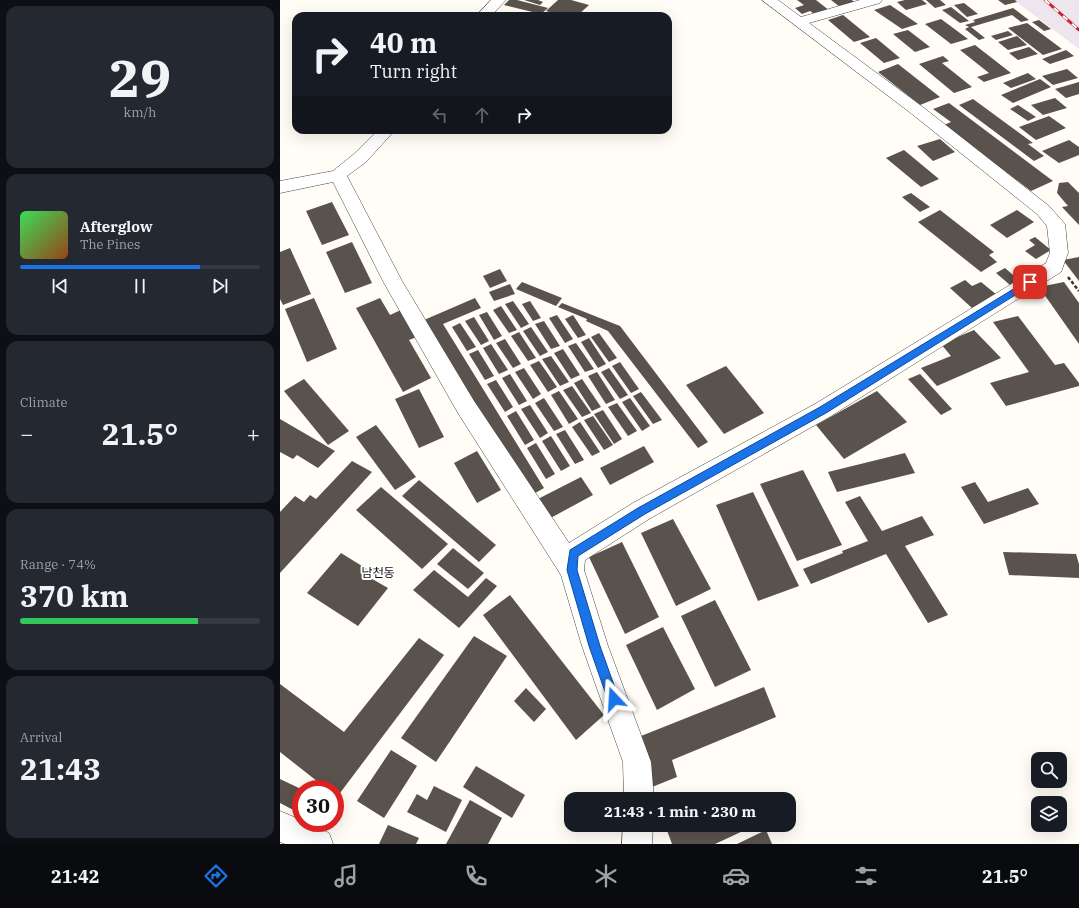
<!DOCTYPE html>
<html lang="en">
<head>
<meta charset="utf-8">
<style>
  body { margin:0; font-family:"IBM Plex Serif","Noto Sans KR",serif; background:#242831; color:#f1f3f6; height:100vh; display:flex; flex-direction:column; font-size:15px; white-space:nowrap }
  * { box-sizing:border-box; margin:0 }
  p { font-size:13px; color:#9ea1a6 }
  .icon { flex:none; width:22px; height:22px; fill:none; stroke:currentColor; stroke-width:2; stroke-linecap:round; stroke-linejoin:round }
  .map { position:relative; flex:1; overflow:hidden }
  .sheet { display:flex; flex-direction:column; gap:6px; padding:6px; background:#0d0f14; width:280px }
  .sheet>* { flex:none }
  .hud { position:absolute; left:12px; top:12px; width:380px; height:122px; border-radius:12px; box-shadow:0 4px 16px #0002; background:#171b24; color:#f1f3f6; overflow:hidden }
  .buttons { position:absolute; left:751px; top:752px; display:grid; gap:8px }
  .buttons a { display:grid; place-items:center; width:36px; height:36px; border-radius:8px; background:#171b24; box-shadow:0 4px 16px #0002; font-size:20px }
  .speed { position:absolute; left:12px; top:780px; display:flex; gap:8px; font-size:20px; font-weight:700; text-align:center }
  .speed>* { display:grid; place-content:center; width:52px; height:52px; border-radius:50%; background:#171b24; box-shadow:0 4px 16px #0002; line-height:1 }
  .speed .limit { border:6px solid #d22; background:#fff; color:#111 }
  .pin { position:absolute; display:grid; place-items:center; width:34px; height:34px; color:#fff; margin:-17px; border-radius:8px; box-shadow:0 2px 6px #0006 }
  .me { position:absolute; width:44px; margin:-22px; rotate:340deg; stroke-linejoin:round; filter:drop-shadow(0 0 3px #0008) }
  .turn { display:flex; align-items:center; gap:14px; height:84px; padding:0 12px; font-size:18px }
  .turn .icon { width:52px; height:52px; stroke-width:2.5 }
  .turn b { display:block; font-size:28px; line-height:34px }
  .lanes { display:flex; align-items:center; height:38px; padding:0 12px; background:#0003; justify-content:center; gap:20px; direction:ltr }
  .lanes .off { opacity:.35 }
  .big { font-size:30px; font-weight:700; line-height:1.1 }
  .sheet .tile { flex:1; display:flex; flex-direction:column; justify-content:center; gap:6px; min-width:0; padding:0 14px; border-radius:12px; background:#242831 }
  .sheet .dial { align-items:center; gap:0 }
  .dial b { font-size:52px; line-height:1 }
  .song { display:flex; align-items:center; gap:12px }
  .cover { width:48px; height:48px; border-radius:6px; background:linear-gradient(135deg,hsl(130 70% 55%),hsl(20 70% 35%)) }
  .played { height:4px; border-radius:2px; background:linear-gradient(90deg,#1a73e8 75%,#363941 75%) }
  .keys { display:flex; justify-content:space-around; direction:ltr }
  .heat { display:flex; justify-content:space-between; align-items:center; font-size:22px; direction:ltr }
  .charge { height:6px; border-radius:3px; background:linear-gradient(90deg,#34c759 74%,#363941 0) }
  .trip { position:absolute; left:284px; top:792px; width:232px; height:40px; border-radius:12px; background:#171b24; box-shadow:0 4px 16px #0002; font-weight:700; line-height:40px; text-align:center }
  .tab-bar { display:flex; height:64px; justify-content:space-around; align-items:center; background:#090b0e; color:#9ea1a6 }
  .tab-bar .icon { width:28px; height:28px }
  .tab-bar .active { color:#1a73e8 }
  .tab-bar b { font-size:18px; color:#f1f3f6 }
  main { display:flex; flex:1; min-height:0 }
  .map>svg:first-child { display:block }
  .industrial { fill:#eee6ef }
  .building { fill:#5a524d }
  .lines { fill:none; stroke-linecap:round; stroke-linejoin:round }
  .minor-casing { stroke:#444; stroke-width:1 }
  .path { stroke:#333; stroke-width:2.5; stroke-dasharray:3.5 2; stroke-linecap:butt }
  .minor { fill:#fff; fill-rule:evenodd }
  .rail-casing { stroke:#c4262e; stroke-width:3 }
  .rail { stroke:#fff; stroke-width:2; stroke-dasharray:6; stroke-linecap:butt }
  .route { fill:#1a73e8; stroke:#114b97 }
  .labels { text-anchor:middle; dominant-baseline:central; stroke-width:4; stroke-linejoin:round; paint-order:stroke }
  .quarter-label { font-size:12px; fill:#111; stroke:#fff }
</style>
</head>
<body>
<main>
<section class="sheet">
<div class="tile dial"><b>29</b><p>km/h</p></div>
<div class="tile">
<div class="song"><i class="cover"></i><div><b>Afterglow</b><p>The Pines</p></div></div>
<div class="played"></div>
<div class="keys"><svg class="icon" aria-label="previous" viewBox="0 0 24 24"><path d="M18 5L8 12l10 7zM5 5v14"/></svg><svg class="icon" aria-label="pause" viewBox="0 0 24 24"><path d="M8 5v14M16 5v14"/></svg><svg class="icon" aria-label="next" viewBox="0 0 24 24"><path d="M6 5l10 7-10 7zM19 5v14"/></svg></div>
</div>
<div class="tile"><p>Climate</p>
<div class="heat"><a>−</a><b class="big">21.5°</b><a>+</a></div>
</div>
<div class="tile"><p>Range · 74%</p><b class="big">370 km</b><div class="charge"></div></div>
<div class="tile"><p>Arrival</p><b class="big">21:43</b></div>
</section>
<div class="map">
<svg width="799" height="844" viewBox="0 0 799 844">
  <rect width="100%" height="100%" fill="#fffdf5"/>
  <polygon class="industrial" points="734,0 799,0 799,49"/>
  <g class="building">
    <polygon points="229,0 237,0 268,8 261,14 224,5"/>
    <polygon points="244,0 258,0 263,2 260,5"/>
    <polygon points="278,0 291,0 309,5 297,16 283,16 266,11"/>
    <polygon points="517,0 536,0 550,11 536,15 530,11 522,14 515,8 524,5"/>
    <polygon points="551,0 572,0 575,3 560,7"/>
    <polygon points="625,0 642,0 647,4 626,10 617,2"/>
    <polygon points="646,0 660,0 666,5 655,8"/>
    <polygon points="718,0 735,0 737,2 725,5"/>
    <polygon points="684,3 698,14 687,17 674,5"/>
    <polygon points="610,5 638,24 622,29 594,10"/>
    <polygon points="671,7 689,21 680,23 662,10"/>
    <polygon points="733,8 749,20 741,22 732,15 691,27 705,38 699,40 685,29 689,27 685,25 695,22 693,20"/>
    <polygon points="563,15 590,37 574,42 548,20"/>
    <polygon points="661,19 688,39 671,44 645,24"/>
    <polygon points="759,20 771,29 764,31 752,22"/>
    <polygon points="747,23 782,49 763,55 728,28"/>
    <polygon points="628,30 650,47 635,52 613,34"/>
    <polygon points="728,31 733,35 716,40 711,36"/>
    <polygon points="737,36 747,45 728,50 718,42"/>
    <polygon points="596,38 620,58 604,63 580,43"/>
    <polygon points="695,45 731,73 704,82 697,77 709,73 680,50"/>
    <polygon points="749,47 758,54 738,60 729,53"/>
    <polygon points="786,50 794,56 770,64 762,59"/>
    <polygon points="663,56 669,61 662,63 692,87 674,93 639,64"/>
    <polygon points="618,64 660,97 640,105 598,72"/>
    <polygon points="787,69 798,78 773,85 762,76"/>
    <polygon points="748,73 756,79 731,88 723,83"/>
    <polygon points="760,79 771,87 733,103 721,95"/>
    <polygon points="799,82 799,94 786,98 775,89"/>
    <polygon points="775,98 787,108 763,115 751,105"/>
    <polygon points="693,99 753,143 748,144 764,156 754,161 679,105"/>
    <polygon points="669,103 773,181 751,191 664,125 671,122 653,109"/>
    <polygon points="738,105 756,117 748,121 730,109"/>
    <polygon points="769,116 786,128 756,140 739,127"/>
    <polygon points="660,139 675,152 653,161 637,146"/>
    <polygon points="789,140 799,147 799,155 779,163 762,151"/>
    <polygon points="624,150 659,179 641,187 606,158"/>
    <polygon points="788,182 799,193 799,225 782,207 788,206 777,193 779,183"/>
    <polygon points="631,193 650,207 640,212 622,197"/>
    <polygon points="52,202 69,235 42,245 26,211"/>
    <polygon points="660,210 714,252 709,255 717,262 701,272 638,222"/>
    <polygon points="737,210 754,222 727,238 710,225"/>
    <polygon points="755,237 771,250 756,259 745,251 755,245 749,240"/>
    <polygon points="72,242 92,283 65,293 46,252"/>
    <polygon points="10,248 31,294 3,305 0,299 0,252"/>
    <polygon points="799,257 799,281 783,260"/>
    <polygon points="725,268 739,280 730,285 716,273"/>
    <polygon points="220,269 227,281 210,288 203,276"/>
    <polygon points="685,280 692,286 701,282 717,295 692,308 670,288"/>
    <polygon points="242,282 282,298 276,306 236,289"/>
    <polygon points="784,282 799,303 799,344 759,287"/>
    <polygon points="230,284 235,294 214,301 209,292"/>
    <polygon points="34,298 57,349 27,362 5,309"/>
    <polygon points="100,298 110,315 123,309 139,336 129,340 151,378 123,392 76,308"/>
    <polygon points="195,298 201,308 163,324 264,488 250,496 144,320"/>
    <polygon points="233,301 249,324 241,328 225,304"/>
    <polygon points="250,301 261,318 253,321 242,304"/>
    <polygon points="282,303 340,326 428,442 418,448 328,331 306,321 307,319 278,307"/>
    <polygon points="221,306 237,330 229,333 213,310"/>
    <polygon points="207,312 222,336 214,340 199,315"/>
    <polygon points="277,315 293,339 285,343 269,318"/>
    <polygon points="293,315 306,335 298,338 285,319"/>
    <polygon points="738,316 775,365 784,363 799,383 799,386 726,406 710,383 749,372 713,322"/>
    <polygon points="194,317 209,341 201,345 185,321"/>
    <polygon points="264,321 280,346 271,349 255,324"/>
    <polygon points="180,323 196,347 187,351 172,327"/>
    <polygon points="251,327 268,352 260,356 243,331"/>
    <polygon points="694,330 721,358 657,386 641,368 671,356 661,344"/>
    <polygon points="239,332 256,358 248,361 231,336"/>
    <polygon points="319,333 337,358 329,362 311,337"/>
    <polygon points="309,338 326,364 318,368 301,342"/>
    <polygon points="225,339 241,364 233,368 216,343"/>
    <polygon points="296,343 314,369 305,372 288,346"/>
    <polygon points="211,344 228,370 219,374 203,348"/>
    <polygon points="283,349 300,375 291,379 274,353"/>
    <polygon points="198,350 214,376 205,380 189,354"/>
    <polygon points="271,356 289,382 280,386 262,359"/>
    <polygon points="259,361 277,387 268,392 250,365"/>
    <polygon points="340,362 359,389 351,393 332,366"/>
    <polygon points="446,366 484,413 444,434 406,385"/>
    <polygon points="244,368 261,394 253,399 235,372"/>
    <polygon points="329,368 348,395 340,399 321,372"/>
    <polygon points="317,372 335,400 326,404 308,376"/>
    <polygon points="230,374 247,401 239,405 222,378"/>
    <polygon points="640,374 672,409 661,415 628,379"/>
    <polygon points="24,379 69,431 48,445 4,391"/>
    <polygon points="302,379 321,407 312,411 294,383"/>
    <polygon points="216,380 233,407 225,412 207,384"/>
    <polygon points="292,386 311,413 302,417 283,390"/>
    <polygon points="139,389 164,437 139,448 115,399"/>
    <polygon points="279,391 298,419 289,424 271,395"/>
    <polygon points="597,391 627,422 564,459 536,425"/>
    <polygon points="361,392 382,420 373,424 353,396"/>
    <polygon points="264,398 283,427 274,431 255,403"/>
    <polygon points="350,398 370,426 362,431 342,402"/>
    <polygon points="337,403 357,431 348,436 328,407"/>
    <polygon points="250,405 268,433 260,438 241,409"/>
    <polygon points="323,410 342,439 334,444 314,414"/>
    <polygon points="236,411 254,440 245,445 227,416"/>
    <polygon points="313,416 333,445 324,450 304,420"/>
    <polygon points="0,419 55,451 38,468 17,455 13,459 0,452"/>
    <polygon points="300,422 320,452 312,456 292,427"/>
    <polygon points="96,425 136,477 115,490 76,437"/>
    <polygon points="285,430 304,460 295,464 276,434"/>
    <polygon points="271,436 290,466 281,471 262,441"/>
    <polygon points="256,443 275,474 266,479 247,448"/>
    <polygon points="364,446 374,462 330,485 320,468"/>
    <polygon points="197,451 221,490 197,503 174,463"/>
    <polygon points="625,453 635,473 557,492 548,472"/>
    <polygon points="72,461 92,472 0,573 0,512 15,496 24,502 30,495 36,499"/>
    <polygon points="523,470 562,545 517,561 480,484"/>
    <polygon points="301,477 313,495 265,521 254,501"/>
    <polygon points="139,480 216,545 199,562 122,496"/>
    <polygon points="695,482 708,502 748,488 759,504 704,524 681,487"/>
    <polygon points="101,487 168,544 142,569 76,510"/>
    <polygon points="473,492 519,586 478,601 436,505"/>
    <polygon points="580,496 602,531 642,516 654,535 625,546 668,615 648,623 606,554 531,584 523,569 563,553 562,551 588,541 565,502"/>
    <polygon points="393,519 431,589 396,606 361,533"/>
    <polygon points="342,542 379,617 345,634 309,557"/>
    <polygon points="173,548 204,573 188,589 157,564"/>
    <polygon points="723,552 796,554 799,564 799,578 729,575"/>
    <polygon points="61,553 90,571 87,576 108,588 78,626 27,593"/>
    <polygon points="154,570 188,597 206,578 217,586 179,628 133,590"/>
    <polygon points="230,595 324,715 296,740 203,615"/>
    <polygon points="435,600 471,670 435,687 401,616"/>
    <polygon points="383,627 415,689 377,710 346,645"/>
    <polygon points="194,636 227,656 156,762 121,738"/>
    <polygon points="139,638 164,655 57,797 55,796 55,789 47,789 0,752 0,684 64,732"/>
    <polygon points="484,687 496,717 392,760 397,777 372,787 356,738"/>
    <polygon points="246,688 266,709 254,722 234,701"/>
    <polygon points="111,750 137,766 104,818 77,801"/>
    <polygon points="196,766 245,795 232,818 183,787"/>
    <polygon points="0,779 21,789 21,814 0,803"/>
    <polygon points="154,786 182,800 166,832 127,812 137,794 147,800"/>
    <polygon points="190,800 222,818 208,844 166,844"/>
    <polygon points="108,825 139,838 136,844 99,844"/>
    <polygon points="385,825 410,825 412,831 426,825 476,825 435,844 392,844"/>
    <polygon points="486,830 492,844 457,844"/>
  </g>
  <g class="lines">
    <g class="minor-casing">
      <g id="minor">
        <polygon points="211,0 226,0 211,16 196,16"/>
        <polygon points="482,0 498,0 521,17 580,0 602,0 600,3 529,23 644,108 769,206 785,224 788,253 781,272 551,416 369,519 305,560 304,570 328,646 371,762 374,799 344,799 343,762 302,646 281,575 178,413 104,283 53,182 0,193 0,181 53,171 74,154 98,130 115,130 86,162 67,176 122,281 194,401 289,543 353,503 535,404 766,263 770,253 767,226 757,214 632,114"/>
        <polygon points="0,811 21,820 21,823 27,823 49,833 53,844 5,844 0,842"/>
        <polygon points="343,825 373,825 372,844 342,844"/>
      </g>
    </g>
    <polyline class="path" points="788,277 799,291"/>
    <use href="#minor" class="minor"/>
    <g class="rail-casing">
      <polyline id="rail" points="765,0 799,30"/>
    </g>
    <use href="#rail" class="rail"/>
  </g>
  <polygon class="route" points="750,279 754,282 753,284 546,413 365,514 298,556 297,570 320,646 339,699 338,703 334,704 329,703 309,646 287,570 290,550 358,508 540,407"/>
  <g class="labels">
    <g class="quarter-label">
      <text x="98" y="572">남천동</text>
    </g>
  </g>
</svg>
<div class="buttons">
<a><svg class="icon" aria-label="search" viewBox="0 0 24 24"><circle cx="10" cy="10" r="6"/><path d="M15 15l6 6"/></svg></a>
<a><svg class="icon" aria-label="layers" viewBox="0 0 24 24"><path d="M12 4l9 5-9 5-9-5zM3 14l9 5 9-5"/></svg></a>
</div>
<div class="speed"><div class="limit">30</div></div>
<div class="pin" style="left:750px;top:282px;background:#d93025"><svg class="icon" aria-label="arrive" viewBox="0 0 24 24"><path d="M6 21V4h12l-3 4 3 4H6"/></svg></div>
<svg class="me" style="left:334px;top:699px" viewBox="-20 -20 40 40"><path d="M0-17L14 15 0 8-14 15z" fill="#1a73e8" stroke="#fff" stroke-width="4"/></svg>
<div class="trip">21:43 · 1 min · 230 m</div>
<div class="hud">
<div class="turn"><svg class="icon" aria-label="right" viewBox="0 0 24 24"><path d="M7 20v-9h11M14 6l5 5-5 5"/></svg><div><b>40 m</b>Turn right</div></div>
<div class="lanes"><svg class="icon off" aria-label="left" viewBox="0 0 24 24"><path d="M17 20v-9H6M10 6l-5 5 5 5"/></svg><svg class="icon off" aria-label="ahead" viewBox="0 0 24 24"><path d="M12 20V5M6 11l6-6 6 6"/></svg><svg class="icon" aria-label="right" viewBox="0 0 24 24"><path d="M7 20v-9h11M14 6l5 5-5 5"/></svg></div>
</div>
</div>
</main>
<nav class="tab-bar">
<b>21:42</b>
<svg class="icon active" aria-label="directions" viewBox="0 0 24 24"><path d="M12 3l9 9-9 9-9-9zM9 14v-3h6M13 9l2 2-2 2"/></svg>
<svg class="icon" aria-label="music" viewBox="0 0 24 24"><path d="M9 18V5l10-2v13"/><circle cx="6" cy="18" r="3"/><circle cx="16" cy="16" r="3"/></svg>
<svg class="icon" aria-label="phone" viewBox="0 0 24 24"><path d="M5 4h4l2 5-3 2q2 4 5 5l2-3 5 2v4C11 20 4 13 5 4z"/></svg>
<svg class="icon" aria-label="climate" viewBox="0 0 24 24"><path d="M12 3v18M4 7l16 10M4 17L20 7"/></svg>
<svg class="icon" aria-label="car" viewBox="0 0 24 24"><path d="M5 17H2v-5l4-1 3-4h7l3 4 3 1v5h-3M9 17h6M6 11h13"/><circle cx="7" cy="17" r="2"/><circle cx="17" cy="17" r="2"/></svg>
<svg class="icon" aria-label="filters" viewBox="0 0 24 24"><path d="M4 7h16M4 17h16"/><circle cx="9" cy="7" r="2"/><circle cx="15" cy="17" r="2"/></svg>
<b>21.5°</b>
</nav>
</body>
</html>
